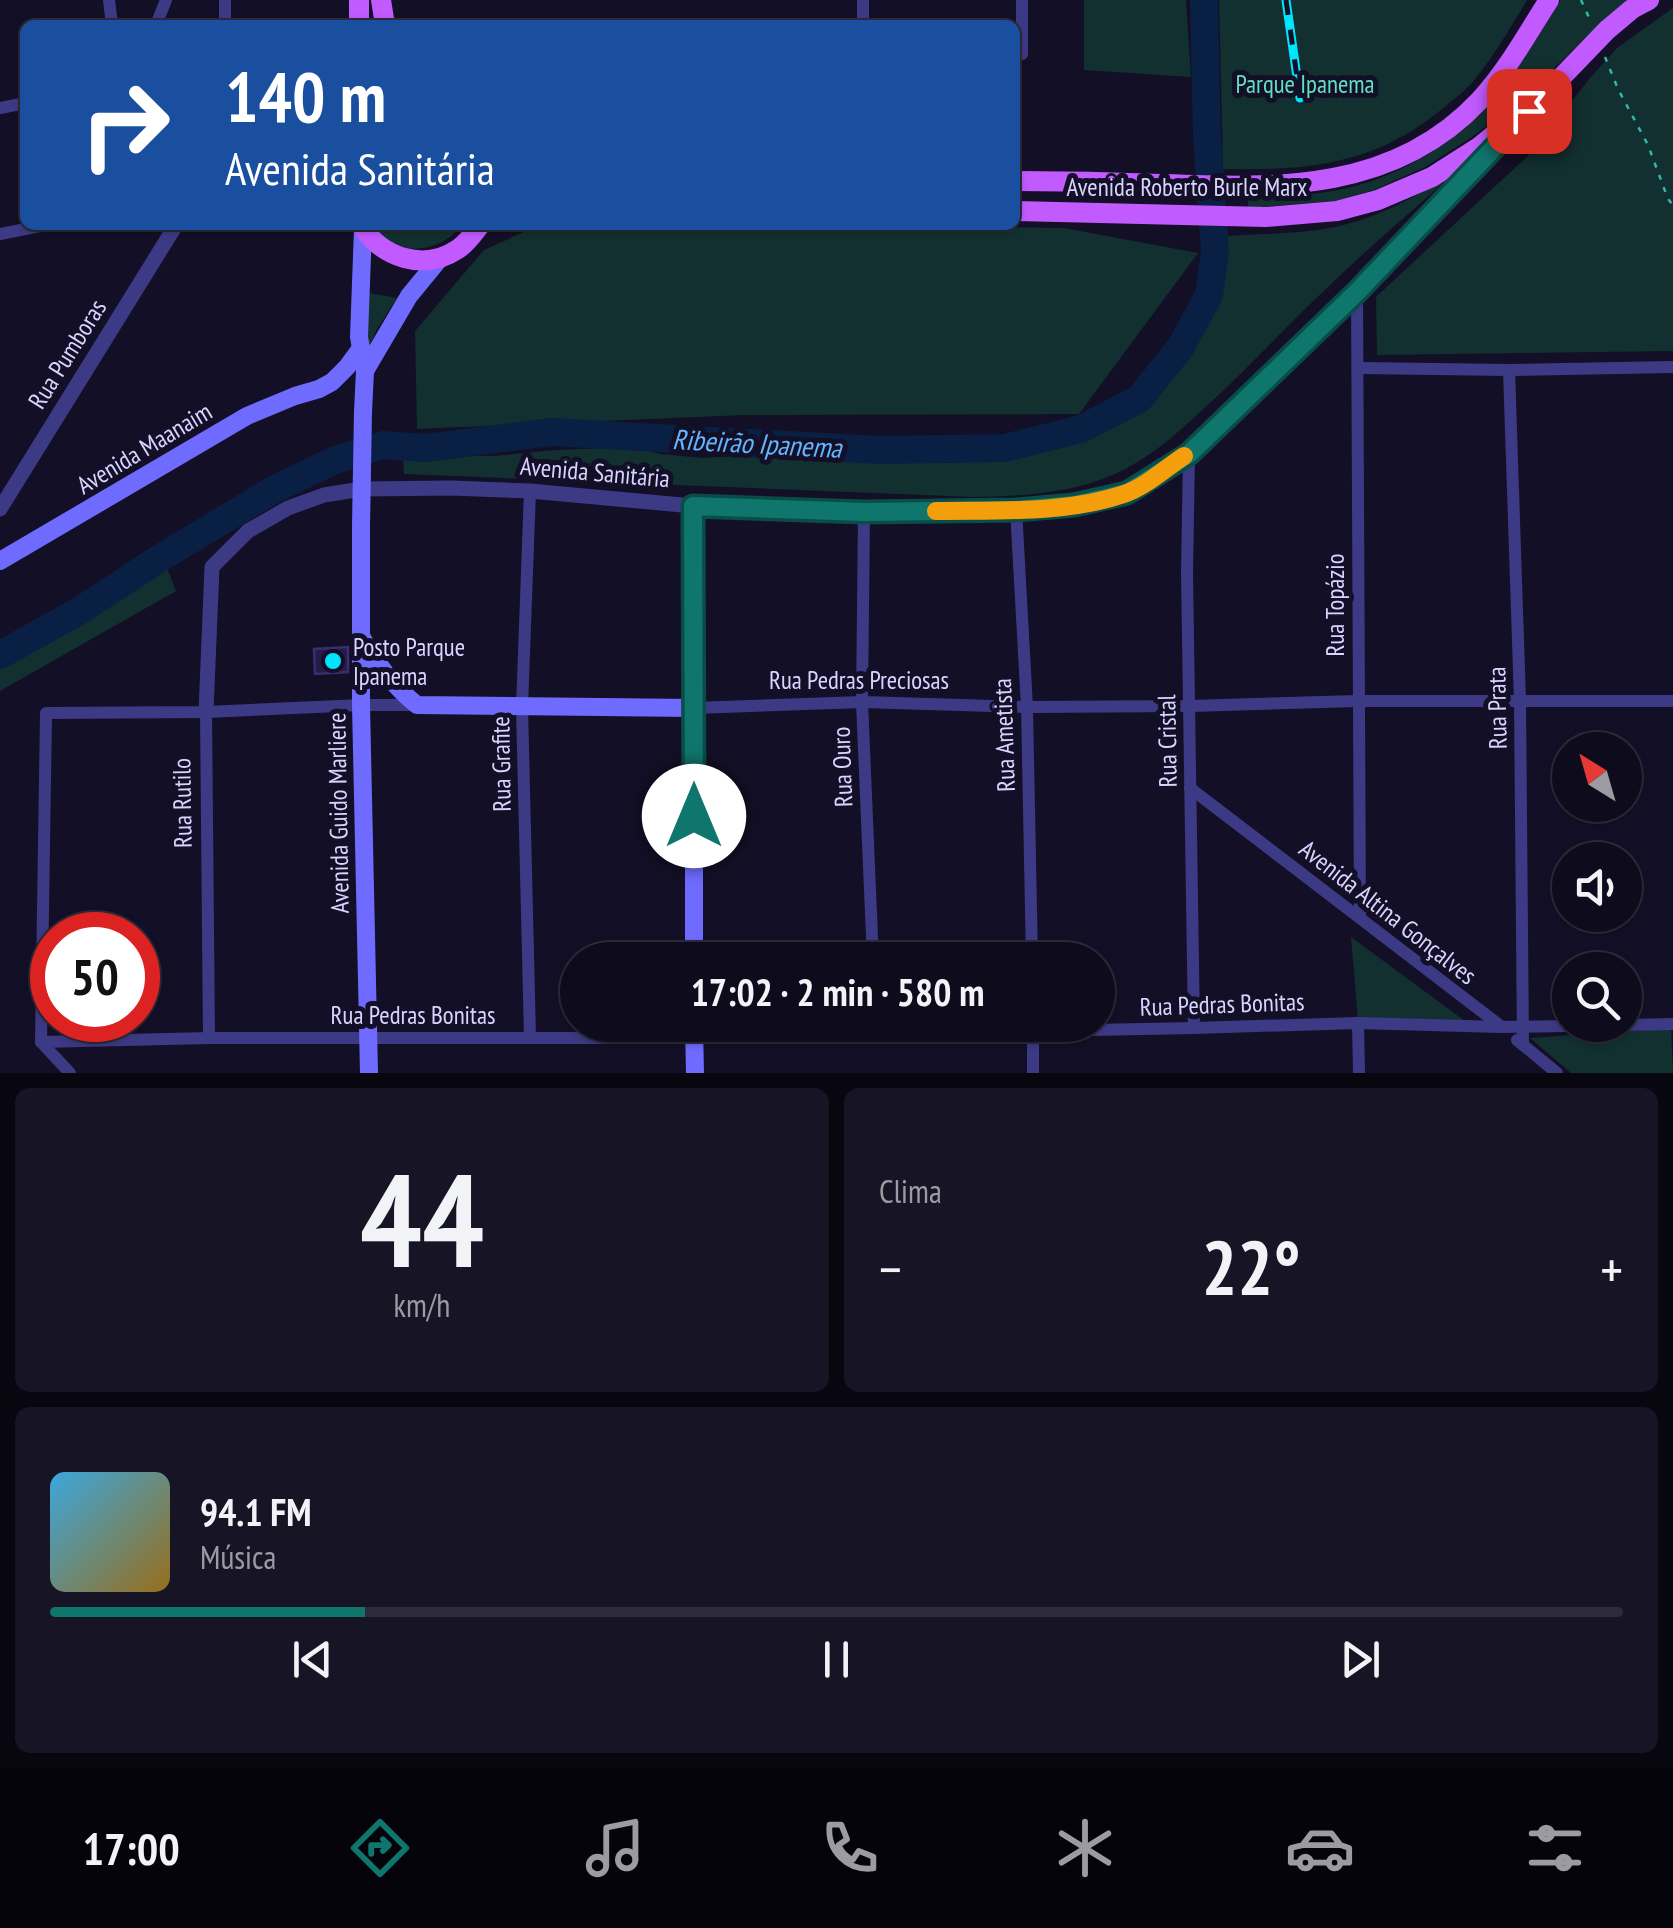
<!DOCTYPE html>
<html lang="pt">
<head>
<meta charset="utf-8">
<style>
  body { margin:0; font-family:"PT Sans Narrow",sans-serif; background:#171425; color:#f1f3f6; height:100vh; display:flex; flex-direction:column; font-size:38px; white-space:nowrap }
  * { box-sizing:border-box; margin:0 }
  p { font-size:32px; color:#9b9ba3 }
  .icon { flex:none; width:55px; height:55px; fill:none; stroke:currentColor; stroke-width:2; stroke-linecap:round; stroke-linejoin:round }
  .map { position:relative; height:1073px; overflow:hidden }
  .details { display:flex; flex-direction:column; gap:15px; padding:15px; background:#08060f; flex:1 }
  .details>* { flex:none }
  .banner { position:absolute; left:20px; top:20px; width:1000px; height:210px; border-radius:15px; box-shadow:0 2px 8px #0004,0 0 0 2px #2e2b3b; background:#1a4fa0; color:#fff; overflow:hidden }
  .needle { width:65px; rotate:323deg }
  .tools { position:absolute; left:1552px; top:732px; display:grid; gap:20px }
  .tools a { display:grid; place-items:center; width:90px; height:90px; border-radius:50%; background:#0e0b1c; box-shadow:0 2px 8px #0004,0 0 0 2px #2e2b3b; font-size:50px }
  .speed { position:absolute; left:30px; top:912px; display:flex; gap:20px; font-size:50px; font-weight:700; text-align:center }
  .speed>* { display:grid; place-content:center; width:130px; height:130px; border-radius:50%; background:#0e0b1c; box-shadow:0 2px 8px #0004,0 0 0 2px #2e2b3b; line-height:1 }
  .speed .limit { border:15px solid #d22; background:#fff; color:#111 }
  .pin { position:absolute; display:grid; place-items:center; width:85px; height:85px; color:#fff; margin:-42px; border-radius:20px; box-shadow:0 5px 15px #0006 }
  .me { position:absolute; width:110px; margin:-55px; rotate:0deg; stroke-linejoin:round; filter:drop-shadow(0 0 8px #0008) }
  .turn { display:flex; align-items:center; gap:35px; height:210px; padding:0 40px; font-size:45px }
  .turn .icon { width:130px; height:130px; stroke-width:2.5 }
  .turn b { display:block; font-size:70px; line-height:85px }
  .big { font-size:75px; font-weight:600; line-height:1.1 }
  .details .widget { flex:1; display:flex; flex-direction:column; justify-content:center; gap:15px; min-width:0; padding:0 35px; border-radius:15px; background:#171425 }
  .details .dial { align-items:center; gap:0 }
  .dial b { font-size:130px; line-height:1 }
  .song { display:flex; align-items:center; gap:30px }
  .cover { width:120px; height:120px; border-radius:15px; background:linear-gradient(135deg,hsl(200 70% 55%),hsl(40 70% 35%)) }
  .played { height:10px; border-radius:5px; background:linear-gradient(90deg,#0f766e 20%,#2e2b3b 20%) }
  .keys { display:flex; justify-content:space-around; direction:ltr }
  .heat { display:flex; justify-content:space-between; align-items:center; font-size:55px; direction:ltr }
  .details .tiles { flex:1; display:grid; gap:15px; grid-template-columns:1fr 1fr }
  .widget:last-child { grid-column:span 2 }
  .trip { position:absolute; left:560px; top:942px; width:555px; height:100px; border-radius:50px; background:#0e0b1c; box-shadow:0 2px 8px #0004,0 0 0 2px #2e2b3b; font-weight:600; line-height:100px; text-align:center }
  .dock { display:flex; height:160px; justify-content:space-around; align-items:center; background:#06040b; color:#9b9ba3 }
  .dock .icon { width:70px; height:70px }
  .dock .current { color:#0f766e }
  .dock b { font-size:45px; color:#f1f3f6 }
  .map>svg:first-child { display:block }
  .green { fill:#12302f }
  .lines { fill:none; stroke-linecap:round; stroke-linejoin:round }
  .river { stroke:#0a1f44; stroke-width:28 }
  .building { fill:#241b47; stroke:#3b2d73; stroke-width:2.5 }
  .path { stroke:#2fb8b0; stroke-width:2.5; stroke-dasharray:5 8; stroke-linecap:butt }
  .minor { stroke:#3d3a85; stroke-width:12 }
  .tertiary { stroke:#3d3a85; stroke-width:15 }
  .secondary { stroke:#6f6bff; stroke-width:18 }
  .primary { stroke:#c25bff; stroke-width:20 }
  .rail-casing { stroke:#00e5ff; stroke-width:9 }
  .rail { stroke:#130f26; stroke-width:5; stroke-dasharray:15; stroke-linecap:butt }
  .secondary-bridge { stroke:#6f6bff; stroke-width:18 }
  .route-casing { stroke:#0a4d48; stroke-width:25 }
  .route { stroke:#0f766e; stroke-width:18 }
  .slow { stroke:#f59e0b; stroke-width:18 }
  .poi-dot { fill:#00e5ff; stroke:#130f26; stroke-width:4 }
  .labels { text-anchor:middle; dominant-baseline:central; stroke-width:10; stroke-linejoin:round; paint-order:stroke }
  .park-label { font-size:25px; fill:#5fe0c0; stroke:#130f26 }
  .street-label { font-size:25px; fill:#d9d4ff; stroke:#130f26 }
  .poi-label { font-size:25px; fill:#d9d4ff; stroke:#130f26; text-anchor:start }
  .water-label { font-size:28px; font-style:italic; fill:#62b6ff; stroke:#130f26 }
</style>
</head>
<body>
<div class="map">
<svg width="1673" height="1073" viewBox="0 0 1673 1073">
  <rect width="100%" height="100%" fill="#130f26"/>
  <g class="green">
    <polygon points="1084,0 1186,0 1191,77 1084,70"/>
    <path d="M1219,0H1527C1510,28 1493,58 1471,84C1464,91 1456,98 1448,104C1379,164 1311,171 1223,169Z"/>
    <path d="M1561,0H1632L1586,37L1523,99L1472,137L1425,167L1374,190L1335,201L1248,208V199C1276,196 1305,196 1333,191C1400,179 1465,139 1506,84C1526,58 1543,28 1561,0Z"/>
    <polygon points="1673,8 1673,351 1377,355 1376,297 1533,151 1590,78 1617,48"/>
    <path d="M1452,175C1410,213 1367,249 1327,288C1284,328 1245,372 1201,411C1176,435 1148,459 1115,474C1070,494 1021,496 973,497L404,474L403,456H493L556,450L632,447L661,454L703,458L735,456L944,463L984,461L1081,437L1124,419L1152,400L1174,376L1191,348L1222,289L1227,236C1261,234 1296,234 1330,228C1374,220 1413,198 1452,175Z"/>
    <path d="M370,225H463C446,244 421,255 396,245C386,241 378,232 370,225Z"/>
    <polygon points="539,225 869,225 1064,228 1198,253 1079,414 745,415 417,429 415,331 484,250"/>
    <polygon points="364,292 397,298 377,329 365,357"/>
    <polygon points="167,568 176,591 0,691 0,658"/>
    <polygon points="1351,937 1465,1021 1358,1019"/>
    <polygon points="1671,1028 1673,1073 1571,1073 1530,1038"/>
  </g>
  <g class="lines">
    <polyline class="river" points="0,655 79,611 160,558 275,489 335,460 383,445 426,448 551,432 879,450 1005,448 1081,429 1139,399 1180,348 1209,295 1215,251 1207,138 1204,0"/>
  </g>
  <polygon class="building" points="348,647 348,672 315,674 314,649"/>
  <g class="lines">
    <g class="path">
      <polyline points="1581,0 1591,22"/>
      <polyline points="1605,57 1618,89 1648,145 1668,199 1673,205"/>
    </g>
    <g class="minor">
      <polyline points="109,0 112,25"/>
      <polyline points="225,0 225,25"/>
      <polyline points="863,0 863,25"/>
      <polyline points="156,25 166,0"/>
      <polyline points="1015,55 1022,54 1022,0"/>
      <polyline points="0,108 25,103"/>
      <polyline points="0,234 45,225"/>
      <polyline points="1357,291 1360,918"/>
      <polyline points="1359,368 1509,370 1673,367"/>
      <polyline points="1509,370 1520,701 1523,1045"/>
      <polyline points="1189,454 1187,573 1194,1028"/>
      <polyline points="693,506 694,708 862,702 1027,707 1190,706 1357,701 1673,701"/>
      <polyline points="1016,509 1027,707 1032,960"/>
      <polyline points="864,513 862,702 873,960"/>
      <polyline points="206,712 209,1038"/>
      <polyline points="1190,788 1502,1027"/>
      <polyline points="1358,1023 1359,1073"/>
      <polyline points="1625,1025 1673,1024"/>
      <polyline points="530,1037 522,707 530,491"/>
      <polyline points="1517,1040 1557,1073"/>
      <polyline points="41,1042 209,1038 694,1038 1194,1028 1358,1023 1501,1027 1624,1025"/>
      <polyline points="41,1042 46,713 206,712 361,705 417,705"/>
      <polyline points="41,1042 70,1073"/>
      <polyline points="1033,1073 1033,1025"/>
    </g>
    <g class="tertiary">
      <polyline points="0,509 176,225"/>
      <polyline points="206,712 212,567 248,531 288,508 324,495 362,489 451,488 530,491 693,506 864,513 1016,509 1074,505 1127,493 1189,454 1357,291 1503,137"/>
    </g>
    <g class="secondary">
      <polyline points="363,229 359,337 365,371 363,412"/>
      <polyline points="365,371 409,296 441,257"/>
      <polyline points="361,526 361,705 369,1073"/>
      <polyline points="0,561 247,416 295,396 319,389 332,382 347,367 361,348"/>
      <path d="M361,636C376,663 393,686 417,705L694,708V960"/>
      <polyline points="694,1025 695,1073"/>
    </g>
    <g class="primary">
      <polyline points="381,0 385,25"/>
      <polyline points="359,25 359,0"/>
      <path d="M1015,181C1063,181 1112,182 1160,184C1276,188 1393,193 1480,100C1507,71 1527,34 1549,0"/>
      <polyline points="1015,211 1266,217 1337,211 1378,200 1432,177 1479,147 1552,87 1607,30 1632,9 1649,0"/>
      <path d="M361,225C382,258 424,272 458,249C467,243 474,233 480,225"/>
    </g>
    <g class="rail-casing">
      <polyline id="rail" points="1286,0 1300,98"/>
    </g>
    <use href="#rail" class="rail"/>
    <polyline class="secondary-bridge" points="361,526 363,412"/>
  </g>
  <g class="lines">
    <g class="route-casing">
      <polyline id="route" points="694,816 693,506 864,512 1016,510 1074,505 1127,493 1189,454 1357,292 1529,111"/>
    </g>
    <use href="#route" class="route"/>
    <path class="slow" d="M936,511C998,510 1065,514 1124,494C1145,487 1166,468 1184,456"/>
  </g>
  <circle class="poi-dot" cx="333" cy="661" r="10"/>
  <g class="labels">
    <g class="park-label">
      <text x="1305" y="84">Parque Ipanema</text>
    </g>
    <g class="street-label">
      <text x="1187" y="187">Avenida Roberto Burle Marx</text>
      <text transform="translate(67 354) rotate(-58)">Rua Pumboras</text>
      <text transform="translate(144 448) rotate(-31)">Avenida Maanaim</text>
      <text transform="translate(595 472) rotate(5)">Avenida Sanitária</text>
      <text transform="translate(1335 605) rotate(-90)">Rua Topázio</text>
      <text x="859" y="680">Rua Pedras Preciosas</text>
      <text transform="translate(1497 708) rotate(-91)">Rua Prata</text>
      <text transform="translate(1004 735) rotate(-92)">Rua Ametista</text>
      <text transform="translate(1167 741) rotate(-91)">Rua Cristal</text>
      <text transform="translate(501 764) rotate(-91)">Rua Grafite</text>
      <text transform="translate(842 767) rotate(-92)">Rua Ouro</text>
      <text transform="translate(182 803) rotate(-91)">Rua Rutilo</text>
      <text transform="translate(338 813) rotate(-91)">Avenida Guido Marliere</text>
      <text transform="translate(1388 912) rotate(38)">Avenida Altina Gonçalves</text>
      <text transform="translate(1222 1004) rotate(-2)">Rua Pedras Bonitas</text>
      <text x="413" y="1015">Rua Pedras Bonitas</text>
    </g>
    <g class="poi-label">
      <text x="353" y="647">Posto Parque<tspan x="353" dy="29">Ipanema</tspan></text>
    </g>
    <g class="water-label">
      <text transform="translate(757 443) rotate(3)">Ribeirão Ipanema</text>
    </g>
  </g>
</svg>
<div class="tools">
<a><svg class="needle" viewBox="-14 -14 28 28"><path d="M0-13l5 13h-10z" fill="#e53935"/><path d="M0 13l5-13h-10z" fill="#9b9ba3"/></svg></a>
<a><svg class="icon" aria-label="sound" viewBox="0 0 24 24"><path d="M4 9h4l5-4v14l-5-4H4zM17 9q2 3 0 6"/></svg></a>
<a><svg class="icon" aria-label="search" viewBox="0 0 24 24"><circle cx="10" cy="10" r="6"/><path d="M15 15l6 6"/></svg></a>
</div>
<div class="speed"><div class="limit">50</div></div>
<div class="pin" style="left:1529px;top:111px;background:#d93025"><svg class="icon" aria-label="arrive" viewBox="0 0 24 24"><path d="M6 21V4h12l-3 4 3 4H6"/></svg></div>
<svg class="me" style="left:694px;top:816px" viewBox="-20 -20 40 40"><circle r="19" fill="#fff"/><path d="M0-13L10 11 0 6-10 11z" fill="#0f766e"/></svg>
<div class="trip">17:02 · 2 min · 580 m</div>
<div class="banner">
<div class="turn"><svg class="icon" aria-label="right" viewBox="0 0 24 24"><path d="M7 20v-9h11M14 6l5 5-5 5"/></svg><div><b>140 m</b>Avenida Sanitária</div></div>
</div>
</div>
<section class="details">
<div class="tiles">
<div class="widget dial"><b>44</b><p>km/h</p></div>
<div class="widget"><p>Clima</p>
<div class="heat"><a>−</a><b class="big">22°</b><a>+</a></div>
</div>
<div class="widget">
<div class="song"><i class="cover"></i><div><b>94.1 FM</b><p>Música</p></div></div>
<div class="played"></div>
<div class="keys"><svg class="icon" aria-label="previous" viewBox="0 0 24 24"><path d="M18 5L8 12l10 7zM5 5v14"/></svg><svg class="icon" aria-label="pause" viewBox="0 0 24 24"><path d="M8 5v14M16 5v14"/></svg><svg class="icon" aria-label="next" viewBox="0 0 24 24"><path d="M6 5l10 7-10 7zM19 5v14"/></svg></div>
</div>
</div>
</section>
<nav class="dock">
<b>17:00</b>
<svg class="icon current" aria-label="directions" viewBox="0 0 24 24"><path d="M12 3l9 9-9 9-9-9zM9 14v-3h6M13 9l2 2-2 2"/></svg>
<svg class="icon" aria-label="music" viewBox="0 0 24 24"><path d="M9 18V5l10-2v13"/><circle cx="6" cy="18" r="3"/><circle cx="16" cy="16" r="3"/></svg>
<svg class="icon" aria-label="phone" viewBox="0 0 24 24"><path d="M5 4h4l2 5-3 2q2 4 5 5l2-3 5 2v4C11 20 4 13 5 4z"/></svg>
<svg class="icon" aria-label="climate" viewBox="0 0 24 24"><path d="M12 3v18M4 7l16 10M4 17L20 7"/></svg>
<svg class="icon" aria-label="car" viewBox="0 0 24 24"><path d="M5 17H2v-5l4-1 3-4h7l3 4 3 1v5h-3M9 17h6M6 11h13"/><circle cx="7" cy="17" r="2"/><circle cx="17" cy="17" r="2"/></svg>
<svg class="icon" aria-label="filters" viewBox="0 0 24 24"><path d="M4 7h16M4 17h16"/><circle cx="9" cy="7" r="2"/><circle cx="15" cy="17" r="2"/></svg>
</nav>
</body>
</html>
